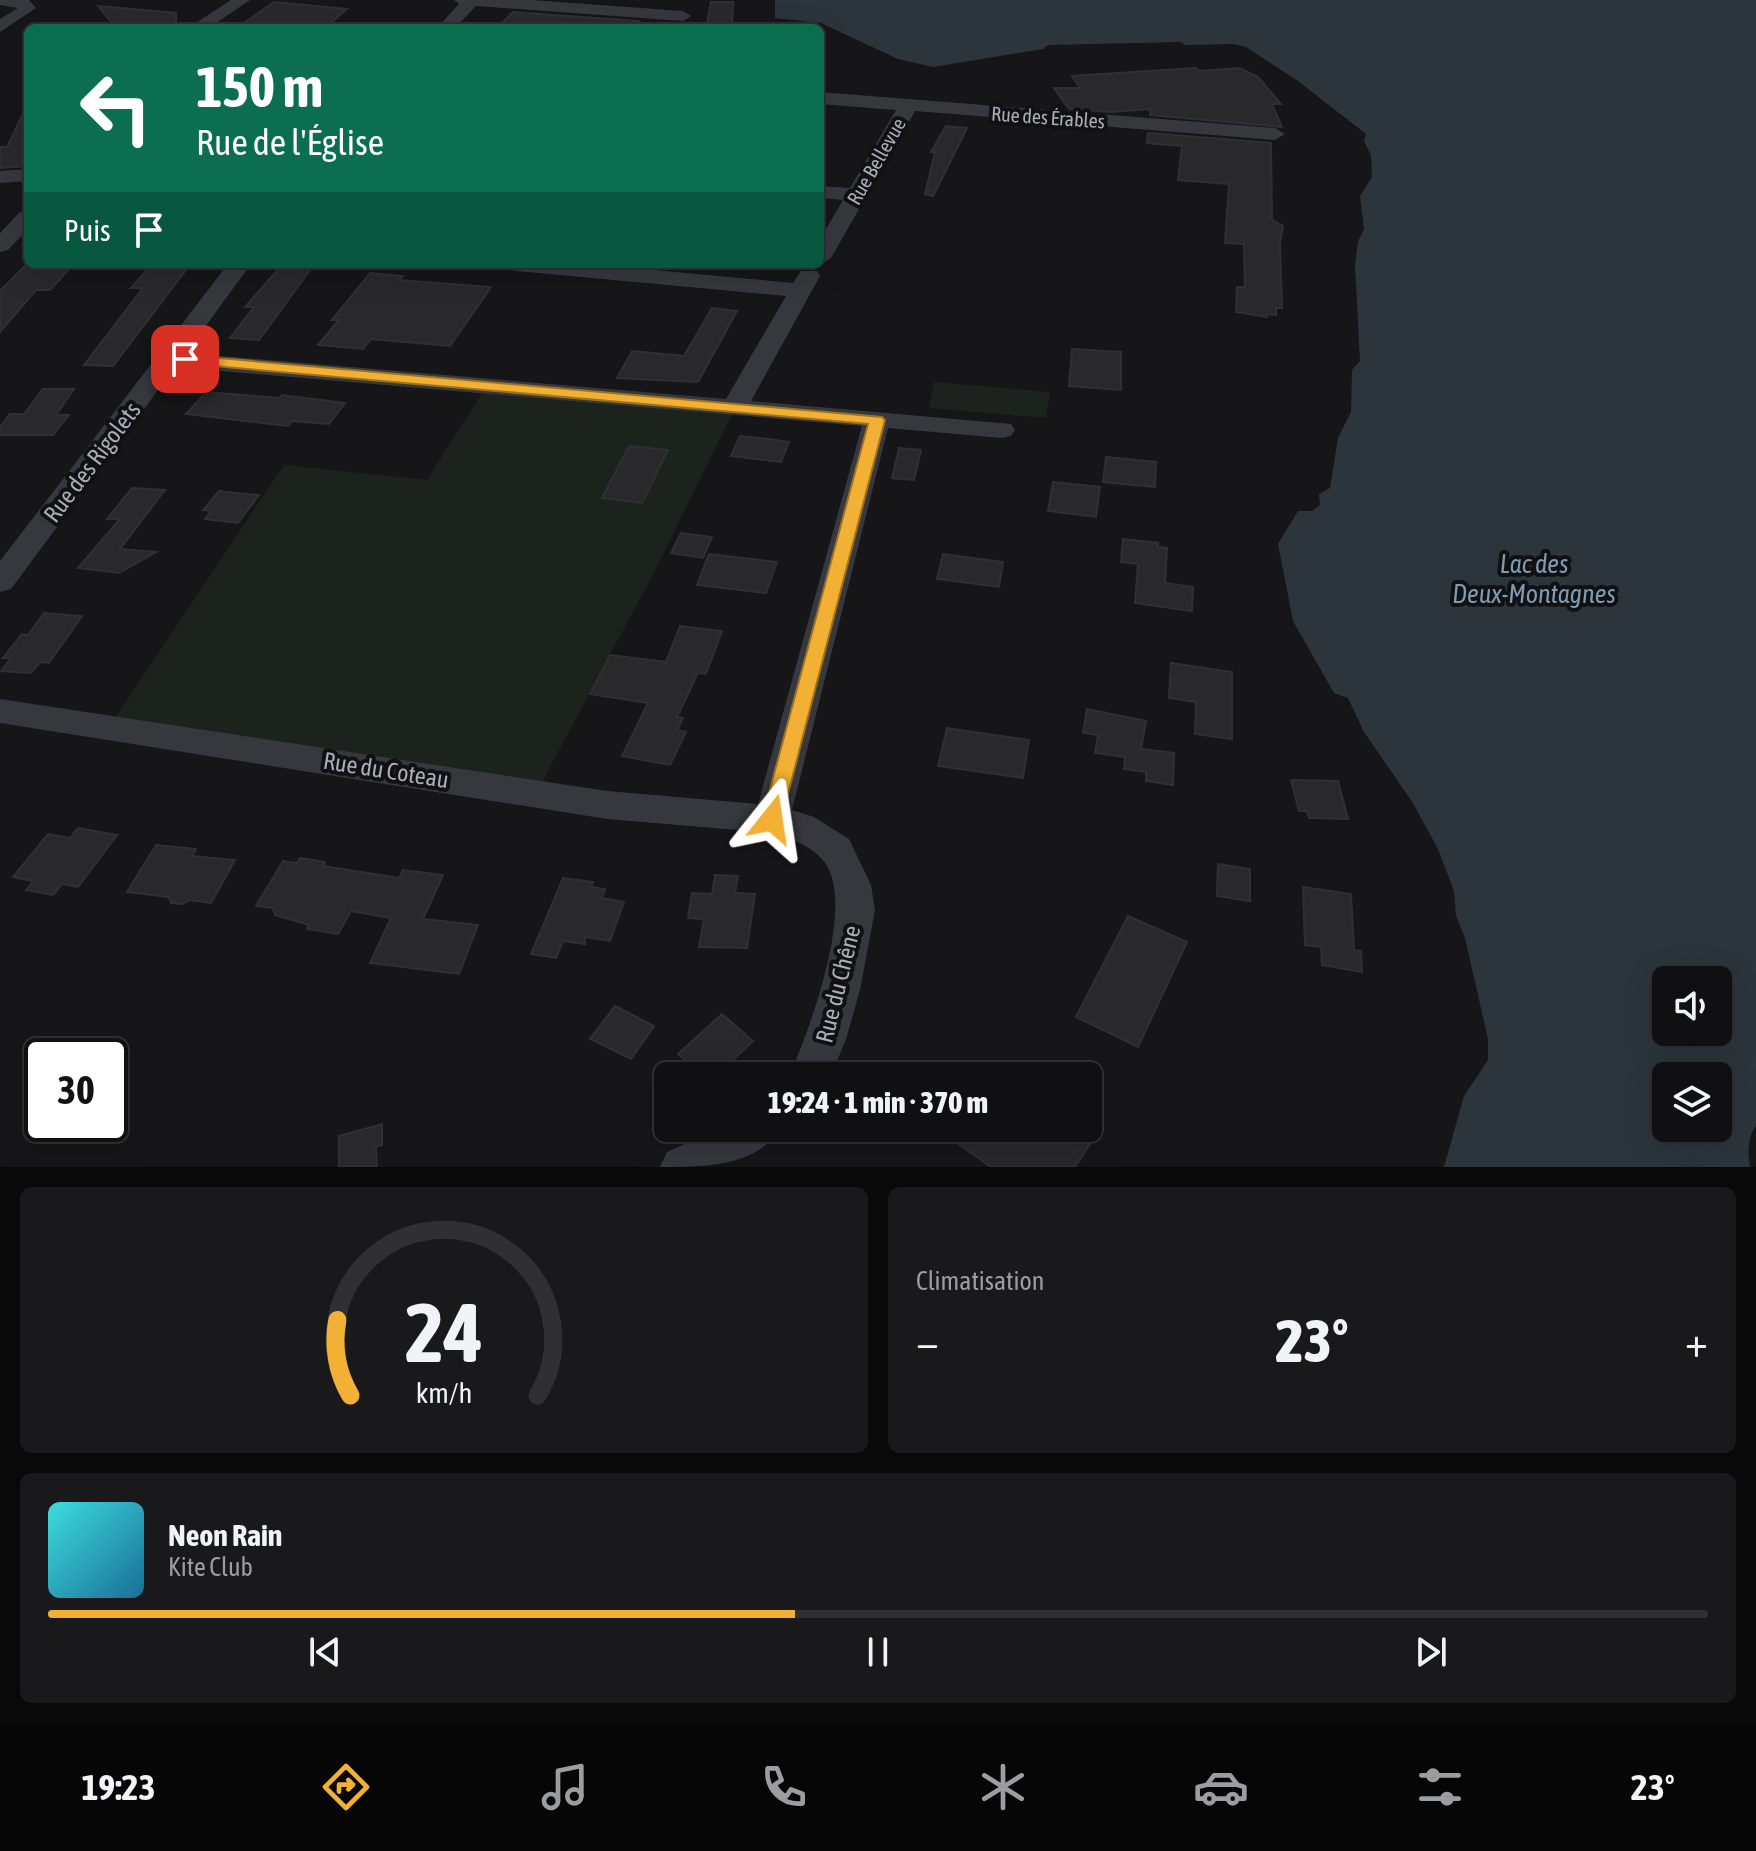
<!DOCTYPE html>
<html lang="fr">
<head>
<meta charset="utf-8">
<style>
  body { margin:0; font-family:"Asap Condensed",sans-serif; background:#19191b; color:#f1f3f6; height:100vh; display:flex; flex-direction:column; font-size:30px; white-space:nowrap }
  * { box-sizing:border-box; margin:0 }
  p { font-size:26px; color:#9c9d9f }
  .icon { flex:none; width:44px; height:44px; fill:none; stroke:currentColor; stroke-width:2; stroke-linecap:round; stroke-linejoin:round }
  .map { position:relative; height:1167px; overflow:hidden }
  .side { display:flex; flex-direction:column; gap:20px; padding:20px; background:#09090a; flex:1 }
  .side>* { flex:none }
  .guide { position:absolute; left:24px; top:24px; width:800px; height:244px; border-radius:12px; box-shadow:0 8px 32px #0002,0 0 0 2px #303032; background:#0b6e4f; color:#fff; overflow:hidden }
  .tools { position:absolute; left:1652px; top:966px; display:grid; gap:16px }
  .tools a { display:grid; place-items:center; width:80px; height:80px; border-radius:12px; background:#101012; box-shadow:0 8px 32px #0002,0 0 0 2px #303032; font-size:40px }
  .speed { position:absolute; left:24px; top:1038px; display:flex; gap:16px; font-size:40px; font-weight:700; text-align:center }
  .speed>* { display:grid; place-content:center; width:104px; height:104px; border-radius:50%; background:#101012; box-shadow:0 8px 32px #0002,0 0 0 2px #303032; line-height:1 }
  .speed .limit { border:4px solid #111; border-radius:12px; background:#fff; color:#111 }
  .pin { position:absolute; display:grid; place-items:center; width:68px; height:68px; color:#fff; margin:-34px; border-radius:16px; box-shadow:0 4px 12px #0006 }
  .me { position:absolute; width:88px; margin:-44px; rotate:15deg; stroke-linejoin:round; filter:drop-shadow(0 0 6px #0008) }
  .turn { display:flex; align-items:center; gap:28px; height:168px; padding:0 40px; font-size:36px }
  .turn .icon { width:104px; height:104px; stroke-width:2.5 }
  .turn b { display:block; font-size:56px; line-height:68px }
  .then { display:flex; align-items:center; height:76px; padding:0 40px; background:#0003; gap:16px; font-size:30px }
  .big { font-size:60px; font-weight:800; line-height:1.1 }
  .side .card { flex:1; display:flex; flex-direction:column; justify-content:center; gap:12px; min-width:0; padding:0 28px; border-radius:12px; background:#19191b }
  .side .dial { align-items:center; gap:0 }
  .dial svg { height:208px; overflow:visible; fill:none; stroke:#303032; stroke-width:7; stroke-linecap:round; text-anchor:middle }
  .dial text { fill:#f1f3f6; stroke:none }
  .song { display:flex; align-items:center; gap:24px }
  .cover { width:96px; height:96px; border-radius:12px; background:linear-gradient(135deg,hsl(180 70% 55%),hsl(200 70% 35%)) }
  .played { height:8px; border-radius:4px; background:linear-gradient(90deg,#f2b134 45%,#303032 45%) }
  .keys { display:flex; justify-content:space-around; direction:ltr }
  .heat { display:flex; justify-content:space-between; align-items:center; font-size:44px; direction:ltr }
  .side .tiles { flex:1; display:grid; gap:20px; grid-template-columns:1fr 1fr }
  .card:last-child { grid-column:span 2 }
  .trip { position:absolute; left:654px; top:1062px; width:448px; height:80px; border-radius:12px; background:#101012; box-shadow:0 8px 32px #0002,0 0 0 2px #303032; font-weight:800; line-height:80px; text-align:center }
  .tabs { display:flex; height:128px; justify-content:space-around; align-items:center; background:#060607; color:#9c9d9f }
  .tabs .icon { width:56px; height:56px }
  .tabs .selected { color:#f2b134 }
  .tabs b { font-size:36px; color:#f1f3f6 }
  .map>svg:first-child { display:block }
  .green { fill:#1c231d }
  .water { fill:#2c353c; fill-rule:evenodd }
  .building { fill:#29292c; stroke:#303034; stroke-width:2 }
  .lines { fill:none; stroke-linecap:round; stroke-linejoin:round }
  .minor { fill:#37383d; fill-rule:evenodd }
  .route { fill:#f2b134; stroke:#9d7322; stroke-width:2 }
  .labels { text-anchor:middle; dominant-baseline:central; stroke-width:8; stroke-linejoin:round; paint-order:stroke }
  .far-street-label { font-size:20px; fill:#a8adb8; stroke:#111113 }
  .street-label { font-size:24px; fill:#a8adb8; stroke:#111113 }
  .water-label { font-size:26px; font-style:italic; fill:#7f9bb3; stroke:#111113 }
</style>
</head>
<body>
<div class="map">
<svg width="1756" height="1167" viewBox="0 0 1756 1167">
  <rect width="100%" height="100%" fill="#161618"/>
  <g class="green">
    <polygon points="934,382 1050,392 1046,418 929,408"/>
    <polygon points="483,392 733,412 651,578 541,784 115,718 284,465 427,480"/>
  </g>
  <path class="water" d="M775,0H1756V1126C1747,1137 1748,1154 1750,1167H1444L1464,1096L1488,1060V1039L1465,938L1456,916L1454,891L1438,849L1413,803L1364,732L1348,698L1334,693L1293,621L1278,544L1298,511H1312L1320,505L1319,494L1330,488L1338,438L1351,412L1352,370L1360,361L1355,265L1358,241L1364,229L1360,196L1372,177L1371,155L1364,141L1366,134L1298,81L1246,47L1233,44L1185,45L1181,42L1048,45L1043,49L933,67L898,59L821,23L775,18ZM1666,980H1718V1032H1666ZM1666,1076H1718V1128H1666Z"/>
  <g class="building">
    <polygon points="274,2 347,9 325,28 237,28"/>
    <polygon points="711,2 733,2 732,28 706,28"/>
    <polygon points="98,6 176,13 176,28 116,28"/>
    <polygon points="513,12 639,21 633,28 497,28"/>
    <polygon points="1196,68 1199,71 1240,68 1258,77 1281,104 1272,104 1282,127 1150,115 1150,109 1111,112 1069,109 1054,88 1080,88 1072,76"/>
    <polygon points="28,103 28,166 0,168 0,147 7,147"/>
    <polygon points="946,126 967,128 933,196 925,194 935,152 931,152"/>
    <polygon points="1148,133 1271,143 1272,220 1283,226 1280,243 1282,308 1276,308 1276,315 1267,314 1267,317 1236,312 1237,287 1245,287 1244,244 1225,243 1229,184 1178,180 1182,146 1147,143"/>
    <polygon points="26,265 72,266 50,290 36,290 0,332 0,291"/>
    <polygon points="151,265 189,266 113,366 84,365 143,288 131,288"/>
    <polygon points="282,265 313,266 259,340 230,338 254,307 245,307"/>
    <polygon points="370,273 403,276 399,280 491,287 450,346 371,339 363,349 318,345 339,320 332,320"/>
    <polygon points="712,308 737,311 698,382 617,378 632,351 684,356"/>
    <polygon points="1072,349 1121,352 1121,390 1069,386"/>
    <polygon points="43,389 74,389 56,415 69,415 53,435 0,435 0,427 10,414 24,414"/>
    <polygon points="206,392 280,398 282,395 345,403 329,424 292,421 288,426 186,414"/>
    <polygon points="740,436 769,439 789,442 781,462 731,456"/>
    <polygon points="629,446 668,450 642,503 602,498"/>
    <polygon points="899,448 921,450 914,480 892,478"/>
    <polygon points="1106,457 1156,462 1155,487 1103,482"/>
    <polygon points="1053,482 1100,487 1096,517 1048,511"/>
    <polygon points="132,488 165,490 120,549 156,552 119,573 78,568 120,519 107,519"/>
    <polygon points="219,491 236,493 259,495 238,523 205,519 211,511 203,510"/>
    <polygon points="681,533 712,537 703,558 671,553"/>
    <polygon points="1123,539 1158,543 1158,547 1167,548 1165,583 1193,587 1192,611 1135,603 1138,564 1121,562"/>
    <polygon points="709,554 777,562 766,593 697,585"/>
    <polygon points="943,554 1003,562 999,587 937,579"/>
    <polygon points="44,613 82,616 49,663 40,662 31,673 1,671 11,658 3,658 22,634 28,635"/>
    <polygon points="680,626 722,631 706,674 698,673 677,717 683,718 677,730 686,732 670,765 622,756 648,703 590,694 610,655 666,662"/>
    <polygon points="1171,663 1232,672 1232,739 1195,734 1196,702 1169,698"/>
    <polygon points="1087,709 1146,721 1141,749 1174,753 1173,785 1146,781 1146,772 1124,769 1125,757 1095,753 1098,735 1083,733"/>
    <polygon points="947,728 1029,740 1023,778 938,766"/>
    <polygon points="1291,780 1338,781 1348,819 1309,818 1307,811 1299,811"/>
    <polygon points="78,828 117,835 78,887 62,884 53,895 26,890 33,881 13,877 48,834 70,838"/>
    <polygon points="156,845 196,849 192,856 235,860 211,903 190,900 182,904 171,903 169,897 127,892"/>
    <polygon points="300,858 325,862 323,866 399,878 403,870 443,875 423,919 478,925 459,974 370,963 391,918 351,911 338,934 307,929 309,925 275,915 273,908 256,906 283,861 297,863"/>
    <polygon points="1218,864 1250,869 1250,901 1217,896"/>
    <polygon points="715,875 738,876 735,893 755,894 747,948 699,947 704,919 688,918 692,893 712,894"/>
    <polygon points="563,878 593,882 591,887 605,889 602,898 624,902 610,941 585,937 585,944 563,941 556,958 531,954"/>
    <polygon points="1303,887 1351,894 1354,950 1361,951 1362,972 1322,965 1321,947 1305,945"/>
    <polygon points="1128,916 1187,942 1138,1047 1076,1017"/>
    <polygon points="615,1006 654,1026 631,1059 590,1039"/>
    <polygon points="722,1014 753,1041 716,1076 703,1076 678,1054"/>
    <polygon points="382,1124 382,1145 376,1147 377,1167 339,1167 339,1136"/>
    <polygon points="936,1128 1066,1128 1090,1144 1075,1167 991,1167"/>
  </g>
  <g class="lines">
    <g class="minor">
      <polygon points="0,0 29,0 36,8 0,32 0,19 18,8 0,5"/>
      <polygon points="231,0 250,0 209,28 188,28"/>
      <polygon points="454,0 531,0 683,11 691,16 683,21 476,6 455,28 437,28 459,4"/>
      <polygon points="820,92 1275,128 1285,134 1275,140 915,111 831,258 820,265 817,264 820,264 820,239 843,200 820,198 820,186 850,188 896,110 820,104"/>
      <polygon points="28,169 28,181 0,183 0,171"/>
      <polygon points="28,211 28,229 8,250 0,252 0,233 20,212"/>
      <path d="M228,264H251L186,353L726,399L786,296L517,271L509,269L506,264H589L793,283L801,271H817L820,276L751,401L1011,424L1015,430L1011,436L1002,438L888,428L792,810L814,817L849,839L871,885L875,910L860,990L846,1039L831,1076H789C809,1032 860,896 821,858C809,845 789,838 772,833L607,819L0,723V699L607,791L758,804L862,426L175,367L11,589L0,592V561Z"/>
      <path d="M720,1128H779C759,1167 703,1167 660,1167L667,1152Z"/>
    </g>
  </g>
  <polygon class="route" points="185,355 882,417 885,420 780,825 772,828 765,825 762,819 868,424 179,363 177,359"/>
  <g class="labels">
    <g class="far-street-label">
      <text transform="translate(1048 117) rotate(4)">Rue des Érables</text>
      <text transform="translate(876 161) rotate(-60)">Rue Bellevue</text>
    </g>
    <g class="street-label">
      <text transform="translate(92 462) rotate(-53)">Rue des Rigolets</text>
      <text transform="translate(386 770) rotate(9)">Rue du Coteau</text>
      <text transform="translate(838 984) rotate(-76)">Rue du Chêne</text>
    </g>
    <g class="water-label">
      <text x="1534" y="564">Lac des<tspan x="1534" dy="30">Deux-Montagnes</tspan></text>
    </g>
  </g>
</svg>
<div class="tools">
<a><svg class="icon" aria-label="sound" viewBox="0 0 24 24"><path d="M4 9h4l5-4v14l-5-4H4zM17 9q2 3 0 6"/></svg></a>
<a><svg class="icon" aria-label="layers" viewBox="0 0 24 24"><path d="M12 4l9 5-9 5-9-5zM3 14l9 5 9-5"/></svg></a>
</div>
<div class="speed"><div class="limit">30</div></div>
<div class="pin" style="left:185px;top:359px;background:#d93025"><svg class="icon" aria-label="arrive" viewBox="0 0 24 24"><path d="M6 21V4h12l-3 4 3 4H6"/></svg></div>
<svg class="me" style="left:772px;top:819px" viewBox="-20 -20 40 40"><path d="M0-17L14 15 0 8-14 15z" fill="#f2b134" stroke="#fff" stroke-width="4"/></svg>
<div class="trip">19:24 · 1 min · 370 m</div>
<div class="guide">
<div class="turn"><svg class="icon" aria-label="left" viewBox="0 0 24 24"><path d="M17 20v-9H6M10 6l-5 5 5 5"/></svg><div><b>150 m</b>Rue de l'Église</div></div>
<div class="then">Puis<svg class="icon" aria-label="arrive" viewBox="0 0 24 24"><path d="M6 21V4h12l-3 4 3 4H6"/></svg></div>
</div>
</div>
<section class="side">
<div class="tiles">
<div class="card dial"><svg viewBox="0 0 100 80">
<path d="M14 69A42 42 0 1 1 86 69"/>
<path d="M14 69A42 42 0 0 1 9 40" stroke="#f2b134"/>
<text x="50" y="56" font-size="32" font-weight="700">24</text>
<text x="50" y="72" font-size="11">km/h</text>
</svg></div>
<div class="card"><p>Climatisation</p>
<div class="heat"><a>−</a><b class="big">23°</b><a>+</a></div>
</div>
<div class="card">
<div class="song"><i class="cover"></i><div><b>Neon Rain</b><p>Kite Club</p></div></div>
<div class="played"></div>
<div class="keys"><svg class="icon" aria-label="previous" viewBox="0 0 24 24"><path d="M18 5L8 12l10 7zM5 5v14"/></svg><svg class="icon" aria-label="pause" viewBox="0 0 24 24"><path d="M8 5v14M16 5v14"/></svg><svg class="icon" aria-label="next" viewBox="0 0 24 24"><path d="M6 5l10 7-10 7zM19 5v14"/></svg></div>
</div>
</div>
</section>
<nav class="tabs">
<b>19:23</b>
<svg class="icon selected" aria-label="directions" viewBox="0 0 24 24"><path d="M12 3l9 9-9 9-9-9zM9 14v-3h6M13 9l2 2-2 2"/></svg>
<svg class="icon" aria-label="music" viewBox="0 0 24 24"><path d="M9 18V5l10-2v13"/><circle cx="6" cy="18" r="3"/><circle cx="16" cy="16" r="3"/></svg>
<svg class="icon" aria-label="phone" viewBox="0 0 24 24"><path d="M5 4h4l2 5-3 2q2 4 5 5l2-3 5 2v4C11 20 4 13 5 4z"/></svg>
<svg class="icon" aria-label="climate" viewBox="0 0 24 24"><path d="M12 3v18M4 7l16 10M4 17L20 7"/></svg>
<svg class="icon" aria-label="car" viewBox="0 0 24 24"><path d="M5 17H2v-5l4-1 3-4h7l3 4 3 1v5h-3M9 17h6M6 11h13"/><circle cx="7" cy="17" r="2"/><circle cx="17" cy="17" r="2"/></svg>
<svg class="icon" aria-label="filters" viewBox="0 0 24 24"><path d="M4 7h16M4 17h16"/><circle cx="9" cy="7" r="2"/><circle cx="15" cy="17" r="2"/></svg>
<b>23°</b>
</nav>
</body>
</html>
